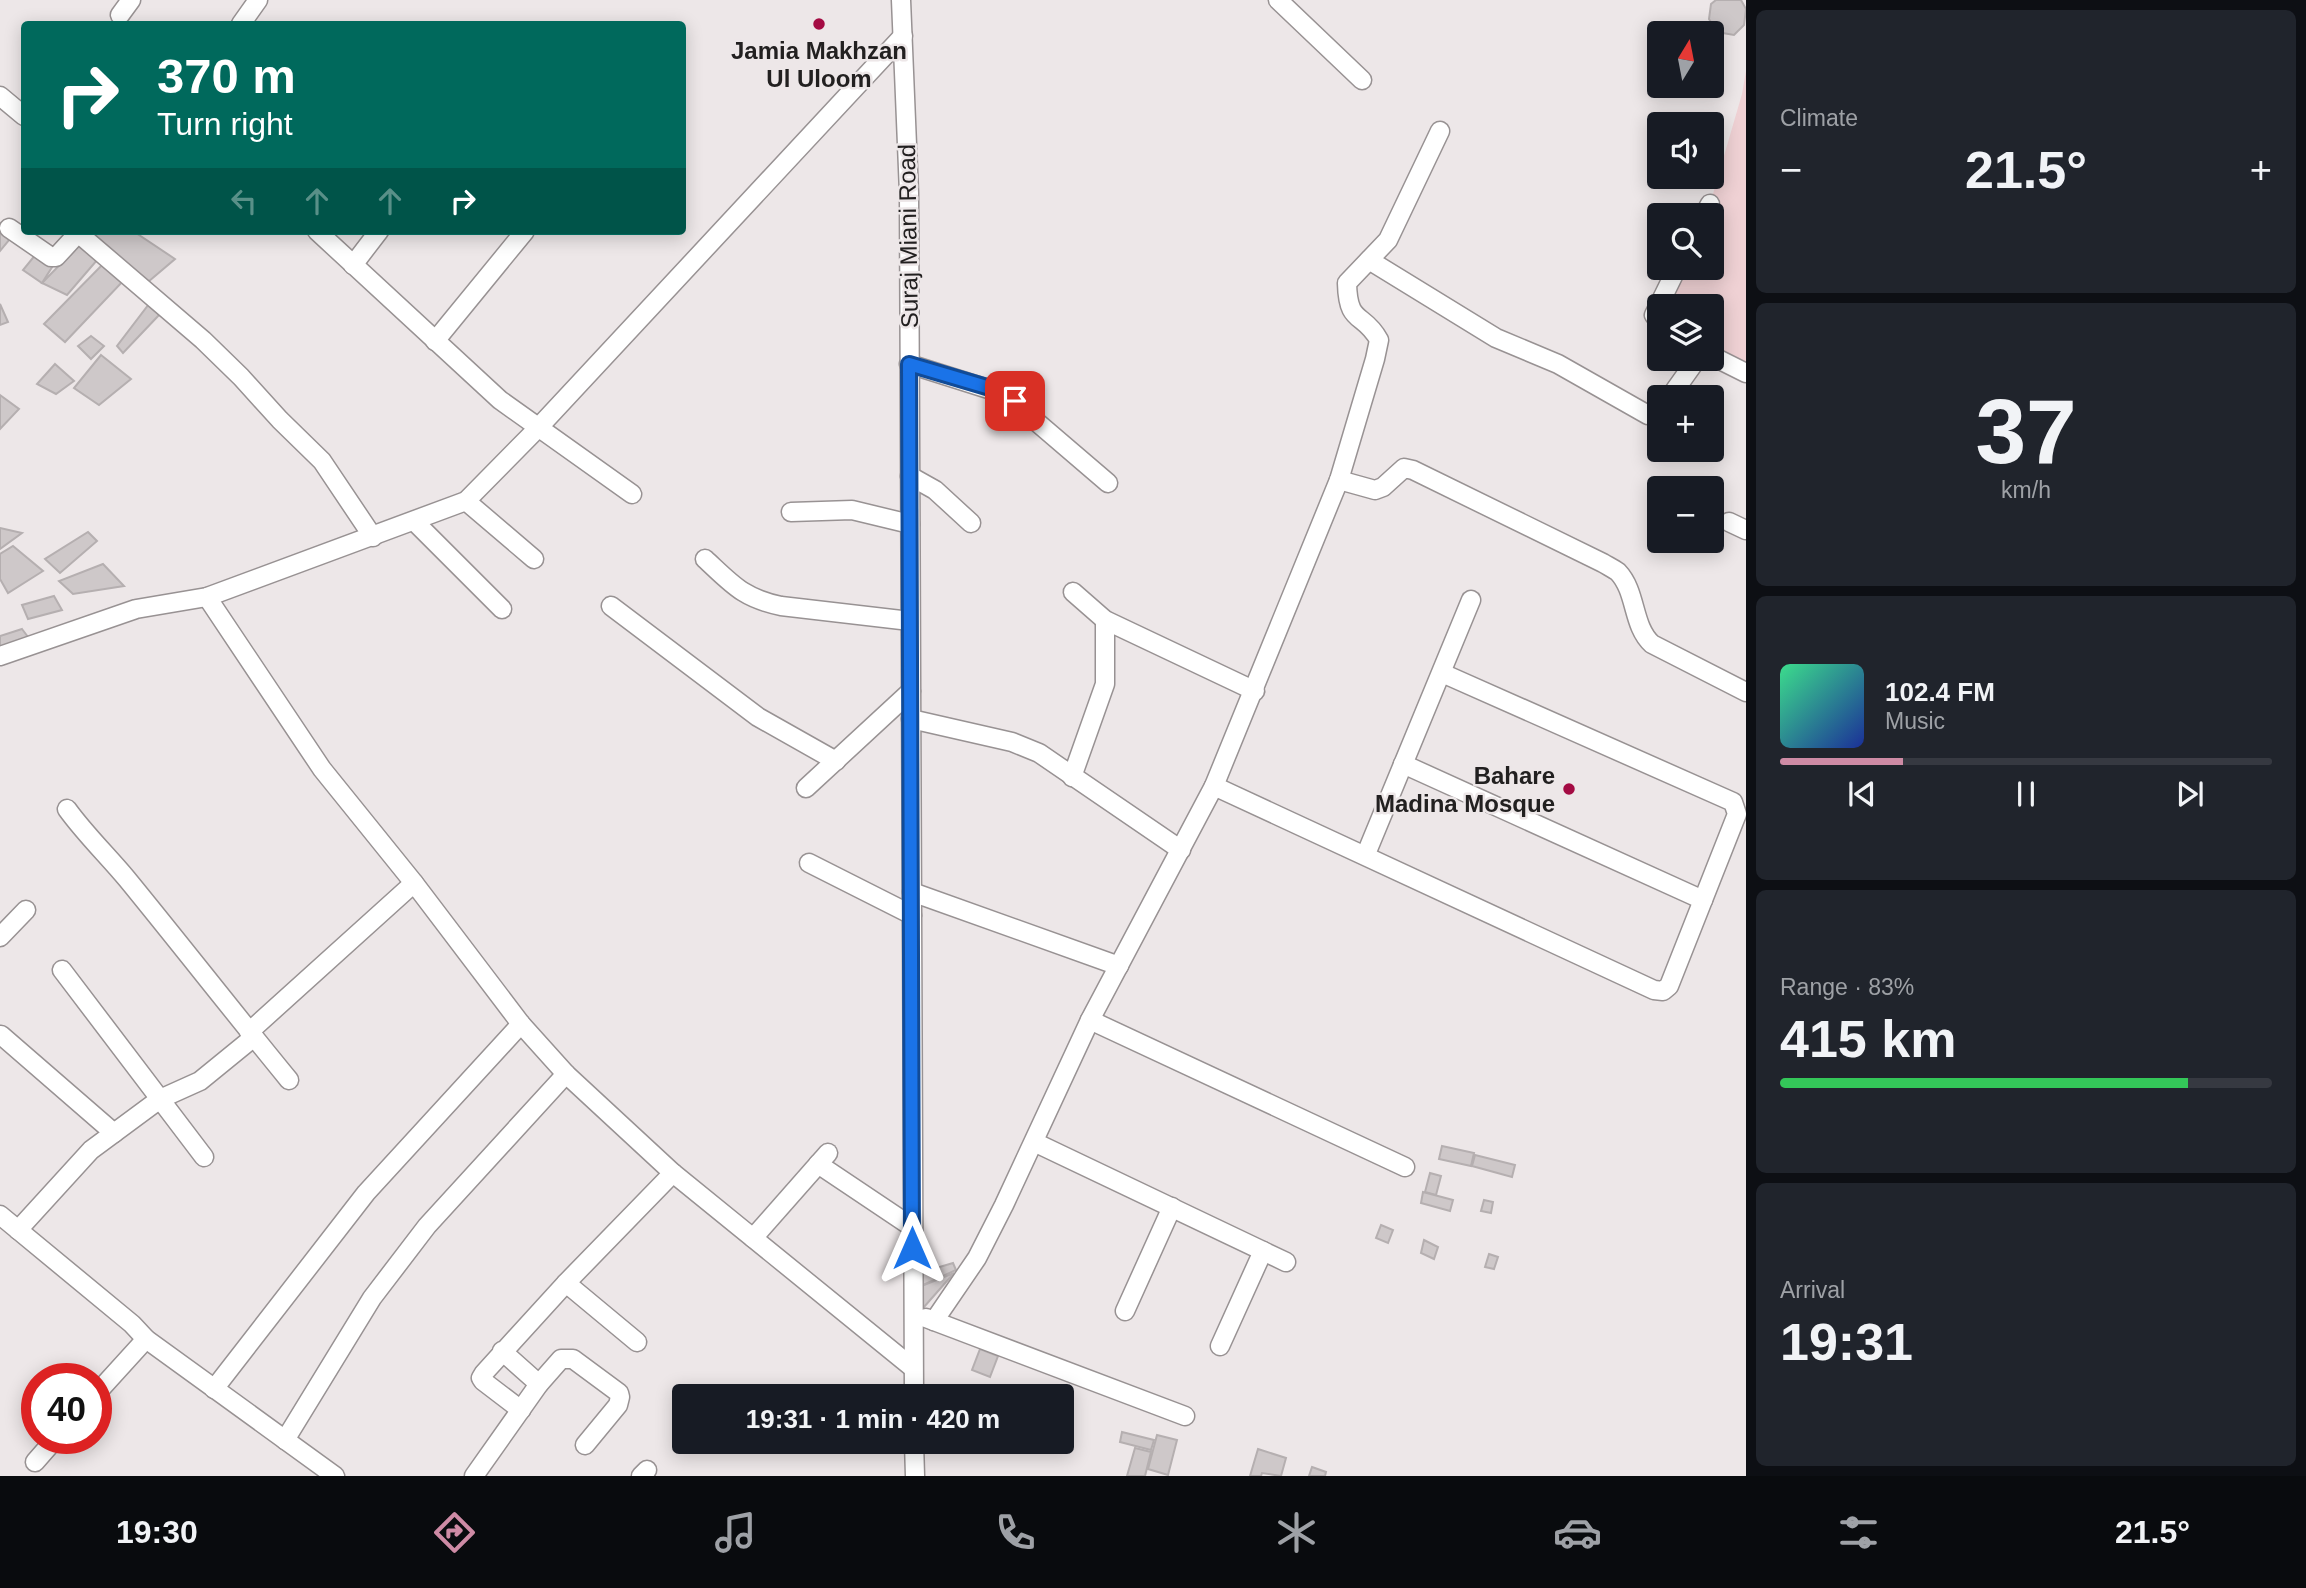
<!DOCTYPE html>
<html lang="en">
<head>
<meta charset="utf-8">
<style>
  body { margin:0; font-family:Helvetica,sans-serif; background:#20242c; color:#f1f3f6; height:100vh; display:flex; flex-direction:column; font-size:26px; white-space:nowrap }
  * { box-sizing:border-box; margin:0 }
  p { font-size:23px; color:#9ea1a6 }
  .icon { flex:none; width:38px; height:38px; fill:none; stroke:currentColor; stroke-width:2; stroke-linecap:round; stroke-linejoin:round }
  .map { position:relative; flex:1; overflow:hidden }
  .side { display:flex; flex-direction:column; gap:10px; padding:10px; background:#0d0f14; width:560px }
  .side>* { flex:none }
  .hud { position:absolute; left:21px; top:21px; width:665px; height:214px; border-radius:7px; box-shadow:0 4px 18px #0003; background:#00695c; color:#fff; overflow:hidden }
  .needle { width:46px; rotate:10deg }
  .controls { position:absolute; left:1647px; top:21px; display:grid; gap:14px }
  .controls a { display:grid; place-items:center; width:77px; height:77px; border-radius:7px; background:#171b24; box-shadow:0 4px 18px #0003; font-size:35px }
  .speed { position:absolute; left:21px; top:1363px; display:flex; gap:14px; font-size:35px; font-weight:700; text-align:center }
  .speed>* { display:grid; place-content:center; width:91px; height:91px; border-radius:50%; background:#171b24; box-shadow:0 4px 18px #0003; line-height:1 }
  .speed .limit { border:10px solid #d22; background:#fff; color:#111 }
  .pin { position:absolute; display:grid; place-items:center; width:60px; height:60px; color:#fff; margin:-30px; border-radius:14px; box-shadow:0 4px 10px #0006 }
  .me { position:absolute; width:77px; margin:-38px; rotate:0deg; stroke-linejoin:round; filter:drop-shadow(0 0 5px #0008) }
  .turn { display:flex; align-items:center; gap:24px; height:147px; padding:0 21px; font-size:32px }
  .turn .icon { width:91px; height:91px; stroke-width:2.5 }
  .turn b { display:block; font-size:49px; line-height:60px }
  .lanes { display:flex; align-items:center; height:66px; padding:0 21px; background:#0003; justify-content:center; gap:35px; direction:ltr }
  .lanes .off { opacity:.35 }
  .big { font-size:52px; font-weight:800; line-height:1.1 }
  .side .widget { flex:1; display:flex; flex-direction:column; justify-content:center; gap:10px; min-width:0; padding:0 24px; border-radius:10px; background:#20242c }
  .side .dial { align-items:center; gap:0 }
  .dial b { font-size:91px; line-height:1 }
  .song { display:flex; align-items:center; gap:21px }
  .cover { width:84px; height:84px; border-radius:10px; background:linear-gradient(135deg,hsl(150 70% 55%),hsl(230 70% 35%)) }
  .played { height:7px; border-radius:4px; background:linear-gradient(90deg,#ce8ba5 25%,#363941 25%) }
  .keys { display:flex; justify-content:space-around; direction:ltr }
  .heat { display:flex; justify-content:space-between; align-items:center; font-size:38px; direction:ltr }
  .charge { height:10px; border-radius:5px; background:linear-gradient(90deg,#34c759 83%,#363941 0) }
  .trip { position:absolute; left:672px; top:1384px; width:402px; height:70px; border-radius:7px; background:#171b24; box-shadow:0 4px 18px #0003; font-weight:800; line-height:70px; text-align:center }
  .tabs { display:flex; height:112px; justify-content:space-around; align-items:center; background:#090b0e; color:#9ea1a6 }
  .tabs .icon { width:49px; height:49px }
  .tabs .current { color:#ce8ba5 }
  .tabs b { font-size:32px; color:#f1f3f6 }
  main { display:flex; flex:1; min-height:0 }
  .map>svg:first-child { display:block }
  .green { fill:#efd1d4 }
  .building { fill:#cec8c9; stroke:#b5afb0; stroke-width:2 }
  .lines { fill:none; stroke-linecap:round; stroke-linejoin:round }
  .minor-casing { stroke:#989293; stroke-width:21 }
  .minor { stroke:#fff; stroke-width:18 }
  .route-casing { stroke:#114b97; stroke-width:18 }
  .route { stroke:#1a73e8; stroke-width:12 }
  .poi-dot { fill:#a40b43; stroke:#ede7e8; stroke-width:2.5 }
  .labels { text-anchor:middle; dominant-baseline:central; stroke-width:5; stroke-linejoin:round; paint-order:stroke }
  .poi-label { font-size:24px; font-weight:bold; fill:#222020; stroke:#ede7e8 }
  .street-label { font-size:24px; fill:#222020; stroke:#ede7e8 }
</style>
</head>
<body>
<main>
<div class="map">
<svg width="1746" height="1476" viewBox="0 0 1746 1476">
  <rect width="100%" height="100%" fill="#ede7e8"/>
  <polygon class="green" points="1746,71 1746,373 1712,356 1712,306 1659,306 1678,268 1712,268 1710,204 1742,94"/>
  <g class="building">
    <polygon points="1716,0 1741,0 1746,9 1744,25 1734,35 1717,32 1709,19 1711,4"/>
    <polygon points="1676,114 1708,120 1707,124 1674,124"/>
    <polygon points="0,227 14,234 0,251"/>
    <polygon points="87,231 133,231 175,259 148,282"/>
    <polygon points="83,241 98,259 67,295 42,283"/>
    <polygon points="36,254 54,264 42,283 23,270"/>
    <polygon points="104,263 126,278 65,342 44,324"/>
    <polygon points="0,304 8,322 0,325"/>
    <polygon points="149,304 160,314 123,353 117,346"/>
    <polygon points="91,336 104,346 91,359 78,346"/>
    <polygon points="101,355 131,379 99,405 74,388"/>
    <polygon points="55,364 74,381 56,394 37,384"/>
    <polygon points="0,395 19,409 0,429"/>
    <polygon points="0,528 22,533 0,549"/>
    <polygon points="88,532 97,541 60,573 45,559"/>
    <polygon points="13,546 43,571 8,593 0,579 0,554"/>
    <polygon points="103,564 124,586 73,594 59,581"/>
    <polygon points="54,596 62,610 28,619 22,605"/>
    <polygon points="22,629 31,641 0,652 0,636"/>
    <polygon points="1442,1146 1474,1153 1471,1166 1439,1159"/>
    <polygon points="1475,1155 1515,1165 1512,1177 1472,1166"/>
    <polygon points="1430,1173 1441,1176 1436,1195 1425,1192"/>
    <polygon points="1423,1192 1453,1200 1450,1211 1421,1203"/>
    <polygon points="1484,1200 1493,1202 1491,1213 1481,1211"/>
    <polygon points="1381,1225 1393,1230 1388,1243 1376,1238"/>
    <polygon points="1424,1240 1438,1247 1434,1259 1421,1253"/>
    <polygon points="1489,1254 1498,1257 1494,1269 1485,1267"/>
    <polygon points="953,1263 956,1270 921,1286 916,1274"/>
    <polygon points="954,1273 924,1307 919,1302 919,1287"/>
    <polygon points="980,1349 998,1356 990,1377 972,1370"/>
    <polygon points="1122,1432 1154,1440 1151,1450 1120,1442"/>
    <polygon points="1157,1435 1177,1440 1168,1475 1148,1469"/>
    <polygon points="1135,1448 1151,1452 1145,1476 1127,1476"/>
    <polygon points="1258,1449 1286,1458 1281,1476 1262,1473 1261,1476 1250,1476"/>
    <polygon points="1312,1467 1326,1472 1325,1476 1309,1476"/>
  </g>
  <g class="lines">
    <g class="minor-casing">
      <g id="minor">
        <polyline points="901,0 909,193 914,1396"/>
        <polyline points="1278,0 1362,80"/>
        <polyline points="120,15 131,0"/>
        <polyline points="241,24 258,0"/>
        <polyline points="0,96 24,116"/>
        <polyline points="1704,215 1710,204"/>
        <polyline points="9,228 51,257 56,257 80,231"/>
        <polyline points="317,231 500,400 632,494"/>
        <polyline points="78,233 203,340 241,377 280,420 322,461 373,537"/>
        <polyline points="1369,260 1496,338 1558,364 1648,415 1653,415 1659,411"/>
        <polyline points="353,265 379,231"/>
        <polyline points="1659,322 1654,315 1677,268"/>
        <polyline points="435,341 525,231"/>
        <polyline points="1712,356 1746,373"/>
        <polyline points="909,364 1004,394 1108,483"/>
        <polyline points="1670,397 1697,359"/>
        <polyline points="910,476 935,490 971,523"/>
        <path d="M1339,480L1375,490L1383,487L1404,468L1413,470L1603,563C1608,566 1614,569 1618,572C1637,592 1632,626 1652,644L1746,692"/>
        <polyline points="466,501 534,559"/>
        <polyline points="791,512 852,510 910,524"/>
        <polyline points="414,521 502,609"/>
        <polyline points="1729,522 1746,530"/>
        <path d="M705,559C733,585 743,598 781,606L910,621"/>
        <polyline points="1073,592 1105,620 1255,691"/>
        <polyline points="207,597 322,769 414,883 521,1024 566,1074 673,1173 913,1368"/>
        <polyline points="611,606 758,717 836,761"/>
        <polyline points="0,656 136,609 207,597 466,501 538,428 903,36"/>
        <polyline points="911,719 1012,742 1039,753 1181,850"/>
        <polyline points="1403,764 1703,900"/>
        <polyline points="1072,777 1105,684 1105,620"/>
        <polyline points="1214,786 1654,990 1663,991 1669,986 1737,814 1733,802 1442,673"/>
        <polyline points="806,788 911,691"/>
        <path d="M67,809C85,834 107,855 127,879C181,945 234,1013 289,1080"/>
        <polyline points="1366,854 1471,600"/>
        <polyline points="809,863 912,915"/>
        <polyline points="912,892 1119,966"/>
        <polyline points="0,937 26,910"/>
        <polyline points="62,970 204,1157"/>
        <polyline points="1090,1020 1405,1167"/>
        <polyline points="249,1032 414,883"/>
        <polyline points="1,1035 114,1133"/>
        <polyline points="1034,1142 1286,1262"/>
        <polyline points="818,1164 912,1227"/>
        <polyline points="0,1215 132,1324 146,1339 335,1476"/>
        <polyline points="18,1230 91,1150 160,1099 200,1081 254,1037"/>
        <polyline points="753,1238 828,1153"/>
        <polyline points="566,1283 637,1342"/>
        <polyline points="1125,1311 1172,1207"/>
        <polyline points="926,1318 1185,1416"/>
        <path d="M934,1321L977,1258L1004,1205L1090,1020L1214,786L1339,480L1375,359L1379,340C1363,311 1348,326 1347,283L1388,240L1440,131"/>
        <polyline points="1220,1346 1263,1251"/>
        <polyline points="502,1351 539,1384"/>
        <polyline points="214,1389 366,1193 521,1024"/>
        <polyline points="96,1394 146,1339"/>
        <polyline points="521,1410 483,1381 481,1378 484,1373 566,1283 673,1173"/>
        <polyline points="285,1440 372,1298 427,1226 566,1074"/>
        <polyline points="914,1442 915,1476"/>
        <polyline points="35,1462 56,1438"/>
        <polyline points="474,1476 539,1384 561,1359 573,1359 619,1393 620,1397 618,1405 585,1445"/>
        <polyline points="641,1476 647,1470"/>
      </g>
    </g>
    <use href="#minor" class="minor"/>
  </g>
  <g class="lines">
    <g class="route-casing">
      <polyline id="route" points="912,1248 909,364 990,388 1015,401"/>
    </g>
    <use href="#route" class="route"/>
  </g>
  <g class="poi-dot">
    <circle cx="819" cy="24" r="7"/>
    <circle cx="1569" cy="789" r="7"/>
  </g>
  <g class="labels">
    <g class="poi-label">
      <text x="819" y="50">Jamia Makhzan<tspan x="819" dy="28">Ul Uloom</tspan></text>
      <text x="1555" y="775" text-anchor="end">Bahare<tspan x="1555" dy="28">Madina Mosque</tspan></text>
    </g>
    <g class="street-label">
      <text transform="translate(908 236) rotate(-91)">Suraj Miani Road</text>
    </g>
  </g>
</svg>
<div class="controls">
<a><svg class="needle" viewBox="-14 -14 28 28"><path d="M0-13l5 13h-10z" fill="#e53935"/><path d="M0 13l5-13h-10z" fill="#9ea1a6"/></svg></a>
<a><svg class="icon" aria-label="sound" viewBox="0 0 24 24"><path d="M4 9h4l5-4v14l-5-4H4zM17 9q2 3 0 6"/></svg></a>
<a><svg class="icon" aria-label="search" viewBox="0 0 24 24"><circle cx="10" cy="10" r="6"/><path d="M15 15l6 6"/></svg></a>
<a><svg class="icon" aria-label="layers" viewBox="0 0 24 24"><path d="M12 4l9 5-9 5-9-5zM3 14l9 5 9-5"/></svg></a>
<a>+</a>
<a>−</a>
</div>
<div class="speed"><div class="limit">40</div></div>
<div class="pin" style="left:1015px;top:401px;background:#d93025"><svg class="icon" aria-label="arrive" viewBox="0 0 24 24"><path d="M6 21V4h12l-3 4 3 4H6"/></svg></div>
<svg class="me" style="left:912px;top:1248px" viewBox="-20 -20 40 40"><path d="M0-17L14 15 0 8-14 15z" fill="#1a73e8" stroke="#fff" stroke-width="4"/></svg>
<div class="trip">19:31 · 1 min · 420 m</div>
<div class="hud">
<div class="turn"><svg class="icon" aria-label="right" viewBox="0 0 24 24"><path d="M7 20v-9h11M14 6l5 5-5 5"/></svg><div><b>370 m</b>Turn right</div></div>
<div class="lanes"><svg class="icon off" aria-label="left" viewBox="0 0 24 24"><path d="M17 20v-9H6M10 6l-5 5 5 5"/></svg><svg class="icon off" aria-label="ahead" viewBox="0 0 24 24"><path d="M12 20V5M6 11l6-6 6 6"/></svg><svg class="icon off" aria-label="ahead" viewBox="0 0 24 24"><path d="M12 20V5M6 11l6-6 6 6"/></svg><svg class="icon" aria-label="right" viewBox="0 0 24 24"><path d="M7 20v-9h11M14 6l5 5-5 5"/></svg></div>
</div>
</div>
<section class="side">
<div class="widget"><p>Climate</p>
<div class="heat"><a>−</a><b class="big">21.5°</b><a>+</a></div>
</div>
<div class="widget dial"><b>37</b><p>km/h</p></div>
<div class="widget">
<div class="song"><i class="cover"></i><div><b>102.4 FM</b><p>Music</p></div></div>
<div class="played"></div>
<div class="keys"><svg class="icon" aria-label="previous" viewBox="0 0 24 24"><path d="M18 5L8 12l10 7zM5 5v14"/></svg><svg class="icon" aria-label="pause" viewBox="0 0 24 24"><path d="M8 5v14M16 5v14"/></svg><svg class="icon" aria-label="next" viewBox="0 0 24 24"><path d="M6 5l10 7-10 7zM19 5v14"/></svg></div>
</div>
<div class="widget"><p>Range · 83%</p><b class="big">415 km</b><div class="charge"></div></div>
<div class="widget"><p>Arrival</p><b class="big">19:31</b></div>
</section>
</main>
<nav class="tabs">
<b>19:30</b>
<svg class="icon current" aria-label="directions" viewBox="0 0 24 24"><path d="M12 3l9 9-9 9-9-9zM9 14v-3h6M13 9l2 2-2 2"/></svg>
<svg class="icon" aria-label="music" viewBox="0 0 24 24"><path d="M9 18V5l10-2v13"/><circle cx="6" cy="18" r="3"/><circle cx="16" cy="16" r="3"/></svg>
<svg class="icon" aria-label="phone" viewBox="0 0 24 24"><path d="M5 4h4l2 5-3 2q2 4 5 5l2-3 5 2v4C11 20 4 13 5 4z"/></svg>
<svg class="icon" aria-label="climate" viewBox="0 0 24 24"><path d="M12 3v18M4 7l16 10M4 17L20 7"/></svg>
<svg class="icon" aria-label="car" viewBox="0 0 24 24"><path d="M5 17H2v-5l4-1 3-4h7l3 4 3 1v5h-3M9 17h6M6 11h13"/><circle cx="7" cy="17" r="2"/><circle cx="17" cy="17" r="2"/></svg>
<svg class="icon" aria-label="filters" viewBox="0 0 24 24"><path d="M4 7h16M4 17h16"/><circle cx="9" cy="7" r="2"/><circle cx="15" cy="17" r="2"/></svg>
<b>21.5°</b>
</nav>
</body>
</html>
